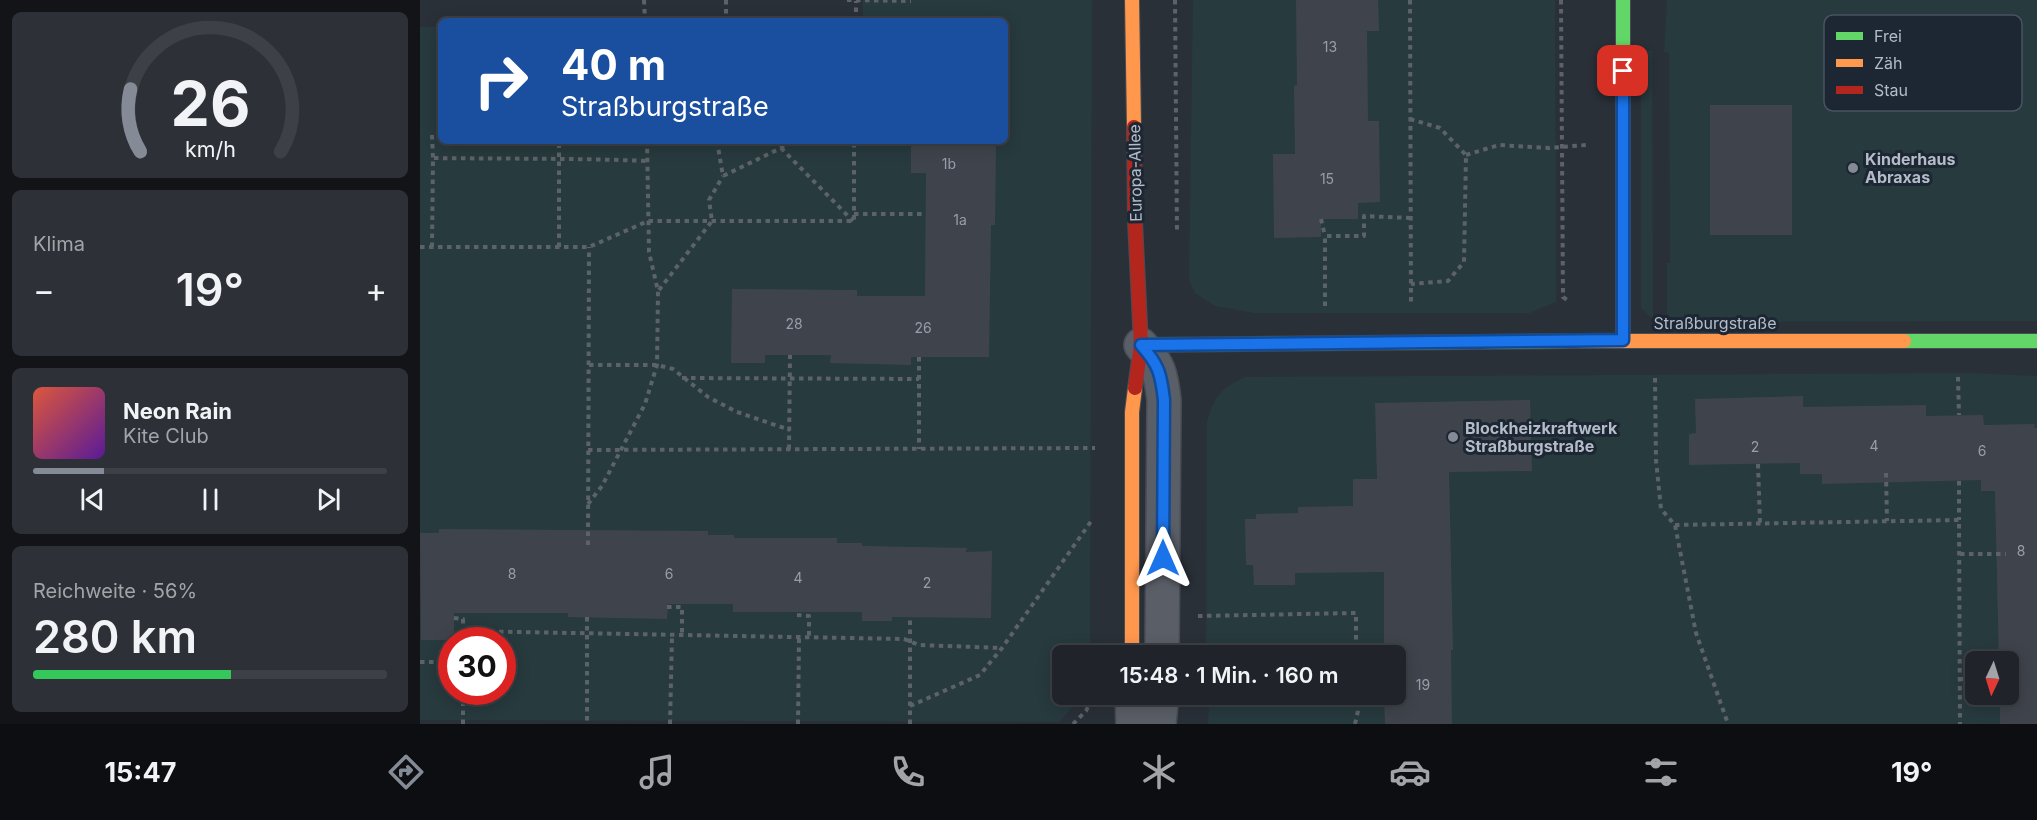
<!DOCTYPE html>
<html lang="de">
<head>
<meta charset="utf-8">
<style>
  body { margin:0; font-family:Inter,sans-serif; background:#2d3036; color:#f1f3f6; height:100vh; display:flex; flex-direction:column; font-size:22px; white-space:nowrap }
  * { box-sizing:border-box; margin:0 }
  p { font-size:20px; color:#a2a4a8 }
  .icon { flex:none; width:33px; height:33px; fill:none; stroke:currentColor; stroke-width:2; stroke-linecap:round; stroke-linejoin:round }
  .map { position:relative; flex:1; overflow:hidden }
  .drawer { display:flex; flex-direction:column; gap:12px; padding:12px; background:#121417; width:420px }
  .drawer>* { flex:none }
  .hud { position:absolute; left:18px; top:18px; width:570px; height:126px; border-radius:9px; box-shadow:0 3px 15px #0003,0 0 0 2px #3d4147; background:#1a4fa0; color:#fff; overflow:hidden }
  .needle { width:39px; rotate:184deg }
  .fabs { position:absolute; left:1545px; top:651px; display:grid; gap:12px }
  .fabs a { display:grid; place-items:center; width:54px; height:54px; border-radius:9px; background:#20242a; box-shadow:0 3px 15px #0003,0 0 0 2px #3d4147; font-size:30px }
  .speed { position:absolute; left:18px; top:627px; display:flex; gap:12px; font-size:30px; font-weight:700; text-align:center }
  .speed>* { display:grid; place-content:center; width:78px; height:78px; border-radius:50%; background:#20242a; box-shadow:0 3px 15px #0003,0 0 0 2px #3d4147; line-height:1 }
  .speed .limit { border:9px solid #d22; background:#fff; color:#111 }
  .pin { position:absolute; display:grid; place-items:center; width:51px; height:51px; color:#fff; margin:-26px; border-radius:12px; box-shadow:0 3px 9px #0006 }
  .me { position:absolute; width:66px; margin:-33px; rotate:0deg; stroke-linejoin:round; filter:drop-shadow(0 0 4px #0008) }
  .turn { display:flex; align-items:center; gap:21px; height:126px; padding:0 24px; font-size:27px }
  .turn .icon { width:78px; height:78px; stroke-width:2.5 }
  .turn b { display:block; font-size:42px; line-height:51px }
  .big { font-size:45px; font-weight:600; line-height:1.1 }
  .drawer .card { flex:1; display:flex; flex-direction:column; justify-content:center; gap:9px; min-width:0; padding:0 21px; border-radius:9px; background:#2d3036 }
  .drawer .dial { align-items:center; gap:0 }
  .dial svg { height:156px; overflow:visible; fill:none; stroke:#3d4147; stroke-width:7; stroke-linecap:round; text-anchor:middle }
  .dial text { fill:#f1f3f6; stroke:none }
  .song { display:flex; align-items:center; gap:18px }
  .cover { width:72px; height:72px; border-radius:9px; background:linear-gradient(135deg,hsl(10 70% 55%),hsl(270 70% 35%)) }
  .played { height:6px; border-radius:3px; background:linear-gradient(90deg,#848b96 20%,#3d4147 20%) }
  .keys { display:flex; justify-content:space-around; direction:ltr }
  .heat { display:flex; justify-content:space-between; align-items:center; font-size:33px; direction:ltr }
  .charge { height:9px; border-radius:4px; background:linear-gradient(90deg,#34c759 56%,#3d4147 0) }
  .trip { position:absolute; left:632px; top:645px; width:354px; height:60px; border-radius:9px; background:#20242a; box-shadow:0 3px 15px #0003,0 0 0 2px #3d4147; font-weight:600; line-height:60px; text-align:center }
  .tab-bar { display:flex; height:96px; justify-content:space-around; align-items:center; background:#0d0e11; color:#a2a4a8 }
  .tab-bar .icon { width:42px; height:42px }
  .tab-bar .on { color:#848b96 }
  .tab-bar b { font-size:27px; color:#f1f3f6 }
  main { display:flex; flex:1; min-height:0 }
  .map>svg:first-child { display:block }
  .green { fill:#273a3e; fill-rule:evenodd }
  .building { fill:#3f444c }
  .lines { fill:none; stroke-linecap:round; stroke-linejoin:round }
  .street-casing { stroke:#484c55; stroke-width:36 }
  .fast-casing { stroke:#484c55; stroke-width:16 }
  .slow-casing { stroke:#484c55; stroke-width:16 }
  .jam-casing { stroke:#484c55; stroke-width:16 }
  .path { stroke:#5c6268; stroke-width:4; stroke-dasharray:4.5 4.5; stroke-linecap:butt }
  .street { stroke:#5a5e66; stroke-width:33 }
  .fast { stroke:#63d668; stroke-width:14 }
  .slow { stroke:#ff974d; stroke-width:14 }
  .jam { stroke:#b3261e; stroke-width:14 }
  .route-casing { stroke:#114b97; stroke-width:15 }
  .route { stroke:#1a73e8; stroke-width:10 }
  .poi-dot { fill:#848b96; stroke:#1d2633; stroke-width:2 }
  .labels { text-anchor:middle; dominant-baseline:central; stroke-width:6; stroke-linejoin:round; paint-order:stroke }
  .number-label { font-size:14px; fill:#979eaa }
  .poi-label { font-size:16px; font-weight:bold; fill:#b4bcc9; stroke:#1d2633; text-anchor:start }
  .street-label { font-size:16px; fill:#b4bcc9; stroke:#1d2633 }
  .key { fill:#1d2633; stroke:#4a5360; stroke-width:1.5 }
  .key-label { font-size:16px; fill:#b4bcc9 }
</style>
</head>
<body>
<main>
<section class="drawer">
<div class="card dial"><svg viewBox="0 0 100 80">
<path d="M14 69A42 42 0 1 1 86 69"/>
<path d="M14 69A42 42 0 0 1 9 37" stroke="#848b96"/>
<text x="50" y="56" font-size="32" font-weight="700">26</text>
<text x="50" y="72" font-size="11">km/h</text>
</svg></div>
<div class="card"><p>Klima</p>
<div class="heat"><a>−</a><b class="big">19°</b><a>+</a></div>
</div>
<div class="card">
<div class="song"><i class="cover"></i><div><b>Neon Rain</b><p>Kite Club</p></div></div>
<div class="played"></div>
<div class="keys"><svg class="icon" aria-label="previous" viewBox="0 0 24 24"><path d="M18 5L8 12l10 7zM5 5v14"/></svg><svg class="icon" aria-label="pause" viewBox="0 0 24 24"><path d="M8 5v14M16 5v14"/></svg><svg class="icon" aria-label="next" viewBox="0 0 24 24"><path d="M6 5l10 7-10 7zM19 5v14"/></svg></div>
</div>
<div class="card"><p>Reichweite · 56%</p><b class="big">280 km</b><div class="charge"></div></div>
</section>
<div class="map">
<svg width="1617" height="724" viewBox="0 0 1617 724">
  <rect width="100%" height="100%" fill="#2a3038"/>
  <g class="green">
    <path d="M443,0H672L670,655L642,656V694L662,695L659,700L639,722L0,720V27H21V141H585V21H443ZM32,640H82V692H32Z"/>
    <polygon points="773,0 1135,0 1136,302 1109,313 834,313 795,306 775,293 769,280"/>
    <polygon points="1247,0 1617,0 1617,321 1247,322 1247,263 1250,263 1249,53 1244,52"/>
    <polygon points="1221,51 1232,51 1233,319 1221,308"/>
    <path d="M1548,373L1617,376V724H788L789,705H794V695L975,694V656H786L787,422C795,395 800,389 825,377ZM1556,662H1588V694H1556Z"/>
  </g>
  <g class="building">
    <polygon points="876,0 958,0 959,31 947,31 948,121 959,121 960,202 938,203 938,219 901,219 901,237 854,238 853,154 875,154 874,86 877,85"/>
    <rect x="1290" y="105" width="82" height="130"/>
    <polygon points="491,141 576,141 575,225 571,225 569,357 491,357 491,365 410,363 411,355 345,355 345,363 311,363 312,289 437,290 437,296 505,296 506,173 491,173"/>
    <polygon points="1383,396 1383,407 1506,405 1506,416 1563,415 1564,425 1615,424 1614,428 1617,428 1617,724 1580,724 1580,694 1588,694 1588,662 1579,662 1575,491 1561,491 1561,480 1402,484 1402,474 1380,474 1380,463 1269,465 1269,434 1276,433 1275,399"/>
    <polygon points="1110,400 1112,471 1029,472 1033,650 1031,650 1032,724 965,724 964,694 975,694 975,656 964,656 964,572 875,573 875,585 834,585 833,565 826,565 825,519 836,519 836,514 878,513 878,507 933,506 933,479 957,479 955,403"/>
    <polygon points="19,529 288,531 288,535 314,535 314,538 417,538 417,543 442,543 442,546 547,548 546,552 572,551 571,618 472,617 472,621 442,621 442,612 313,612 313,604 248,604 247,619 148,617 148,613 34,613 34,640 1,640 0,533 19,533"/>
  </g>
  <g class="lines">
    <g class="street-casing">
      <g id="street">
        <path d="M721,345C739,365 741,374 744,400L742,656"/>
        <polyline points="712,694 713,724"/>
        <polyline points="739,724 742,694"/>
      </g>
    </g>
    <g class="fast-casing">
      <g id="fast">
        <polyline points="1203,0 1203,340"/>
        <polyline points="1484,341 1617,341"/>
        <polyline points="721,345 1152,341"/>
      </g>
    </g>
    <g class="slow-casing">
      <g id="slow">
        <polyline points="712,0 714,127"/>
        <polyline points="1152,341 1484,341"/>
        <polyline points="712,656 712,412 715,388"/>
      </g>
    </g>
    <g class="jam-casing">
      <polyline id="jam" points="714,127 715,221 721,345 715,388"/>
    </g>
    <g class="path">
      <polyline points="224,0 225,21"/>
      <polyline points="306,0 306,21"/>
      <polyline points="427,0 491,1"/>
      <polyline points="755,0 757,233"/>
      <polyline points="990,0 991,305"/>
      <polyline points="1141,0 1143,297 1150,302"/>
      <polyline points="436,21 436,1"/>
      <polyline points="990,119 1020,128 1046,155 1044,262 1028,281 991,284"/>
      <polyline points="12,135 13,158"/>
      <polyline points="297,141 303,176 361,148 369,141"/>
      <polyline points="361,148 433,221"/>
      <polyline points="1046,155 1079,145 1129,148 1166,145"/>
      <polyline points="434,214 505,214"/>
      <polyline points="901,219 905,236"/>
      <polyline points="0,247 169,247 228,221 434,221 434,141"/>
      <path d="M12,247L13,158C84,159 156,158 227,161"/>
      <polyline points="139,247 139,141"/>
      <polyline points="239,290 292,221 289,200 303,176"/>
      <polyline points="905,306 905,236 944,236 944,216 991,218"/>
      <polyline points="499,357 499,449"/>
      <polyline points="169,365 237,365 253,369 288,397 317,412 370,430"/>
      <polyline points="1538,377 1539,415"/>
      <polyline points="262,378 499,379"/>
      <polyline points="1235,378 1236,460 1241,509 1255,525 1276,633 1308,724"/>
      <polyline points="369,449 370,355"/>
      <polyline points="168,450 675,448"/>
      <polyline points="1338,464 1340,523"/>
      <polyline points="1466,473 1467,521"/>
      <polyline points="1539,481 1539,520"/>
      <polyline points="168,504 182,486 225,404 237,365 238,291 229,252 227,141"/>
      <polyline points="1255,525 1539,520 1540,724"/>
      <polyline points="168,545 169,247"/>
      <polyline points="1540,554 1586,554"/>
      <polyline points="247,607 262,607 262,636"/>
      <polyline points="377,615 389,616 389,638"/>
      <polyline points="778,616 936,613 936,656"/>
      <polyline points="167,617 167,724"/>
      <polyline points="34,618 43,619 43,640"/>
      <polyline points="43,631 484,639 499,645 582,648"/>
      <polyline points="0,662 32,662"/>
      <polyline points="1540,679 1556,679"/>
      <polyline points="490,706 490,617"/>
      <polyline points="43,724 43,692"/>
      <polyline points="250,724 252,636"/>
      <polyline points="378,724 379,638"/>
      <polyline points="490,724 490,706 560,675 582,648 672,520"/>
      <polyline points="653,724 666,711 672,698"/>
      <polyline points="935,724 938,711 937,694"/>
    </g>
    <use href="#street" class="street"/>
    <use href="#fast" class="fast"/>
    <use href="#slow" class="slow"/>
    <use href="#jam" class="jam"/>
  </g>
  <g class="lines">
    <g class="route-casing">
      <path id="route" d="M743,558L744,400C741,374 739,365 721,345L1203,340V71"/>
    </g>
    <use href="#route" class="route"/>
  </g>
  <g class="poi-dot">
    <circle cx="1433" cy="168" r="6"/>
    <circle cx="1033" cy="437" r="6"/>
  </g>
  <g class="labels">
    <g class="number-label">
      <text x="910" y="46">13</text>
      <text x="529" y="163">1b</text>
      <text x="907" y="178">15</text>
      <text x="540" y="219">1a</text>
      <text x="374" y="323">28</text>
      <text x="503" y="327">26</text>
      <text x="1454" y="445">4</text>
      <text x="1335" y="446">2</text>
      <text x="1562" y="450">6</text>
      <text x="1601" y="550">8</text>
      <text x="92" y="573">8</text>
      <text x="249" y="573">6</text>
      <text x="378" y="577">4</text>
      <text x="507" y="582">2</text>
      <text x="1003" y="684">19</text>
    </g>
    <g class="poi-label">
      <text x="1445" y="159">Kinderhaus<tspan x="1445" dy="18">Abraxas</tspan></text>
      <text x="1045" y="428">Blockheizkraftwerk<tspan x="1045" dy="18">Straßburgstraße</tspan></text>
    </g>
    <g class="street-label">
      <text transform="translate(715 173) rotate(-91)">Europa-Allee</text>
      <text x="1295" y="323">Straßburgstraße</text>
    </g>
  </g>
  <rect x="1404" y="15" width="198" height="96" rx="9" class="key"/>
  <rect x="1416" y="32" width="27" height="8" fill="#63d668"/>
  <rect x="1416" y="59" width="27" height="8" fill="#ff974d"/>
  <rect x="1416" y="86" width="27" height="8" fill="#b3261e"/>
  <g class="key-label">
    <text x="1454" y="42">Frei</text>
    <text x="1454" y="69">Zäh</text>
    <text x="1454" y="96">Stau</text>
  </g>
</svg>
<div class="fabs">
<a><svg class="needle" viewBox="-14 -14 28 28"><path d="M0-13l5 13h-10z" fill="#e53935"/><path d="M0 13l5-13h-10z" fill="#a2a4a8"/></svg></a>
</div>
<div class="speed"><div class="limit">30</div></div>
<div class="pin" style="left:1203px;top:71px;background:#d93025"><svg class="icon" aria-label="arrive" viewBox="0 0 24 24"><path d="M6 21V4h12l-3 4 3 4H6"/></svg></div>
<svg class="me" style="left:743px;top:558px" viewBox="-20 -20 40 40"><path d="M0-17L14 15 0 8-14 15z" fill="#1a73e8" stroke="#fff" stroke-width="4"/></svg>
<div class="trip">15:48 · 1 Min. · 160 m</div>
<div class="hud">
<div class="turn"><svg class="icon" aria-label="right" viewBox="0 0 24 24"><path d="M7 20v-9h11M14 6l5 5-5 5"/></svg><div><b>40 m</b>Straßburgstraße</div></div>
</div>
</div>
</main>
<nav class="tab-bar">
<b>15:47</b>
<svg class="icon on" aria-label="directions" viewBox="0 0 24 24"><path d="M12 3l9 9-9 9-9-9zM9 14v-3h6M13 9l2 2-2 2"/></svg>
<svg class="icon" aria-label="music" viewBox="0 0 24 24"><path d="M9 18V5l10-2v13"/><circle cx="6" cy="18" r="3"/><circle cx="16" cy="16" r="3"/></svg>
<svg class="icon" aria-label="phone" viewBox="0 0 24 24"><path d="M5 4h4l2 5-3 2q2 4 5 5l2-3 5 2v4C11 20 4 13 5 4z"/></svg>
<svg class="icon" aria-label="climate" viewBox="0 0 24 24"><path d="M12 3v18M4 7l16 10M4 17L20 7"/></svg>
<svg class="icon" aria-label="car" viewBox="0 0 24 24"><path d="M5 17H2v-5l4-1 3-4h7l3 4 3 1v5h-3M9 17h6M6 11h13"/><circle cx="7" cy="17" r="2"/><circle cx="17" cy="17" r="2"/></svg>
<svg class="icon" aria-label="filters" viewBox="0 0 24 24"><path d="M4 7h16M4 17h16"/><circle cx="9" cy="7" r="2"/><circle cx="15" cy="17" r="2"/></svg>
<b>19°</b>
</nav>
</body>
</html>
